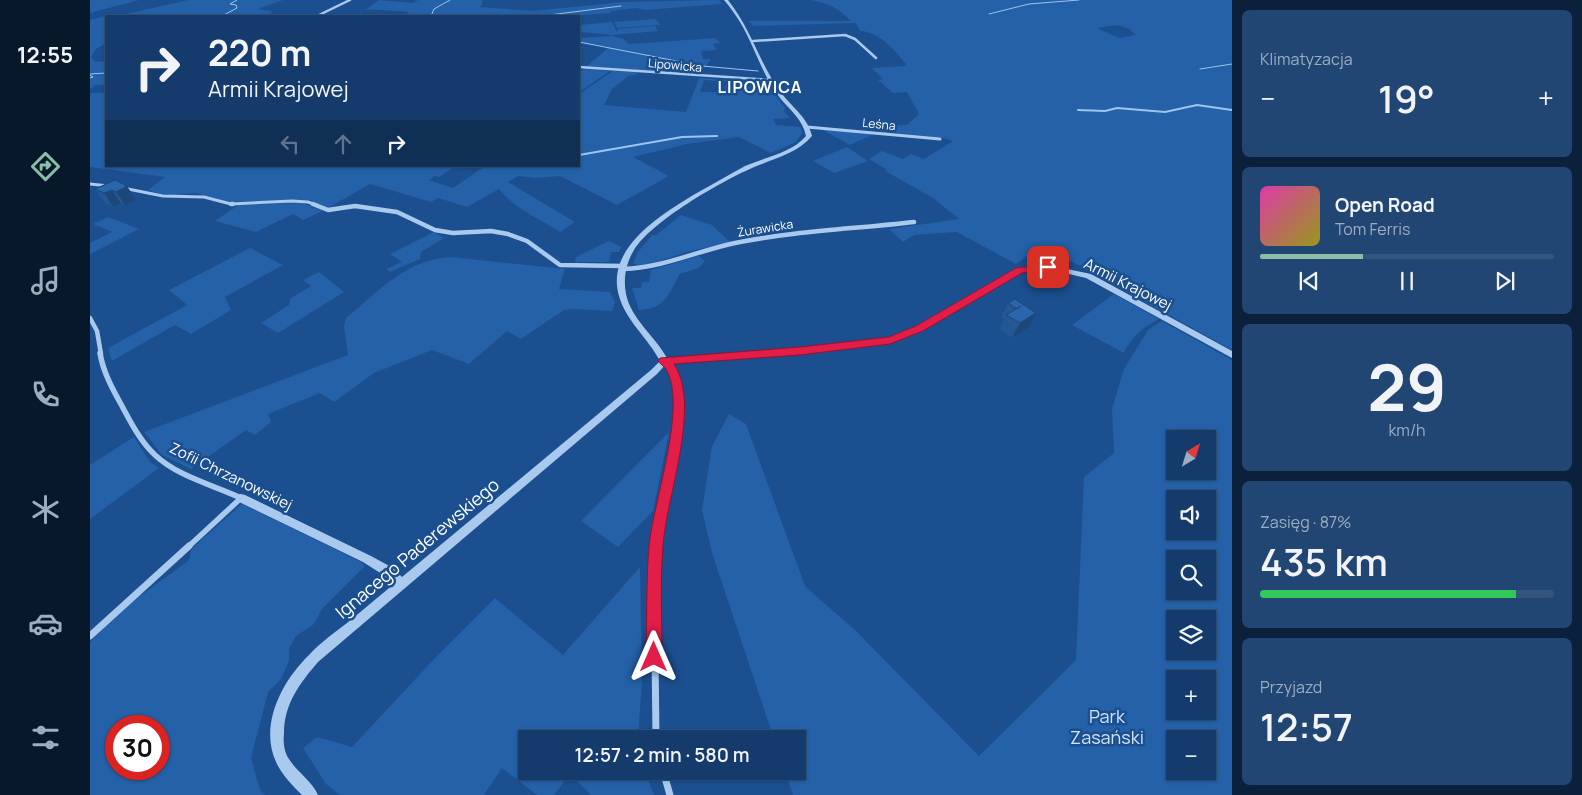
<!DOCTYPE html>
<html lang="pl">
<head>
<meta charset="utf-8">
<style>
  body { margin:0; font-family:Manrope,sans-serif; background:#214673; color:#f1f3f6; height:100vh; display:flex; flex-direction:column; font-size:19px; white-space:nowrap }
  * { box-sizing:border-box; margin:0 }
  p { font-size:16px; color:#9dadc1 }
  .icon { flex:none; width:28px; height:28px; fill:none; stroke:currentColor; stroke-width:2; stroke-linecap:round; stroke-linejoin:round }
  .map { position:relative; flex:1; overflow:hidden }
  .side { display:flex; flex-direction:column; gap:10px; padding:10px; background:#0b203b; width:350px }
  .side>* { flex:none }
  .top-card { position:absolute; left:15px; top:15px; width:475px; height:152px; border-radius:0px; box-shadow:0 1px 4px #0004,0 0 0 1px #33557e; background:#143b6b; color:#f1f3f6; overflow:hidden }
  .needle { width:32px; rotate:38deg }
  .buttons { position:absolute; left:1076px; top:430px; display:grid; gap:10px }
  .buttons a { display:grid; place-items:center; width:50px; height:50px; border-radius:0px; background:#143b6b; box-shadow:0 1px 4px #0004,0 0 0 1px #33557e; font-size:25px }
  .speed { position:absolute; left:15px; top:715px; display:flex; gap:10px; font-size:25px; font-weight:700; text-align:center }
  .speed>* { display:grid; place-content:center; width:65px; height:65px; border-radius:50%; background:#143b6b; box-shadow:0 1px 4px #0004,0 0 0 1px #33557e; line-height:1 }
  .speed .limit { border:8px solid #d22; background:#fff; color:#111 }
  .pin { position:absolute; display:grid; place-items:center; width:42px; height:42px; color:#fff; margin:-21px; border-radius:10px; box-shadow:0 2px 8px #0006 }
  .me { position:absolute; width:55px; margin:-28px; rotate:0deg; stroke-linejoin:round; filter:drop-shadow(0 0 4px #0008) }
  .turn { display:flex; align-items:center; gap:18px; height:105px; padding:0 20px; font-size:22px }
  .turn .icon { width:65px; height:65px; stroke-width:2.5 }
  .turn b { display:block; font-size:35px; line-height:42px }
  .lanes { display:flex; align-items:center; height:48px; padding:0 20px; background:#0003; justify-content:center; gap:25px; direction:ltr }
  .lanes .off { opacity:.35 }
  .big { font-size:38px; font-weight:600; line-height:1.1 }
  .side .widget { flex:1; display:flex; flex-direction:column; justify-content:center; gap:8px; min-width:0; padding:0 18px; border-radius:8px; background:#214673 }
  .side .dial { align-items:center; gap:0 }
  .dial b { font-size:65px; line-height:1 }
  .song { display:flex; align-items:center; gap:15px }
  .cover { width:60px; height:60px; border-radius:8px; background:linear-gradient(135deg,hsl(320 70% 55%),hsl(60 70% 35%)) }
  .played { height:5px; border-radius:2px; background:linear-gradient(90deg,#8abfa5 35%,#33557e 35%) }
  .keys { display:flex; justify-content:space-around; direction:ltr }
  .heat { display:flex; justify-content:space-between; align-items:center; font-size:28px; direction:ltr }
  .charge { height:8px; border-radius:4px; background:linear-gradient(90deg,#34c759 87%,#33557e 0) }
  .trip { position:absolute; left:428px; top:730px; width:288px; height:50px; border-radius:0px; background:#143b6b; box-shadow:0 1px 4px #0004,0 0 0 1px #33557e; font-weight:600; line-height:50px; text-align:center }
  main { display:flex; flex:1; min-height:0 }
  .tabs { display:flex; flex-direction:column; width:90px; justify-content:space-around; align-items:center; background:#08182b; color:#9dadc1 }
  .tabs .icon { width:35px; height:35px }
  .tabs .on { color:#8abfa5 }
  .tabs b { font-size:22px; color:#f1f3f6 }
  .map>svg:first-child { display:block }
  .green { fill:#2461a8; fill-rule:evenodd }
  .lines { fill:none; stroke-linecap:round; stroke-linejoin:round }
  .stream-far1 { stroke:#9cc4f0; stroke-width:1 }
  .stream { stroke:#9cc4f0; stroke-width:2 }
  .minor-far4 { stroke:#a9c9ee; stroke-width:2.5 }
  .minor-far3 { stroke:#a9c9ee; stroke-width:3 }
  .minor-far2 { stroke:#a9c9ee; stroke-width:4.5 }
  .minor-far1 { stroke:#a9c9ee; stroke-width:5.5 }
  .minor { stroke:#a9c9ee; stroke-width:7 }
  .tertiary { fill:#a9c9ee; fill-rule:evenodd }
  .wall { fill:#245895 }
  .shaded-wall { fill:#1d4779 }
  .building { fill:#2a66ad; stroke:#1d4779 }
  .route { fill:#e11d48; stroke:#92132f }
  .labels { text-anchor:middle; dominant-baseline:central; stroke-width:5; stroke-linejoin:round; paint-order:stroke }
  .far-street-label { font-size:12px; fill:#fff; stroke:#1b4f8f }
  .street-label { font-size:15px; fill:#fff; stroke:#1b4f8f }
  .far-district-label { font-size:16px; font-weight:bold; letter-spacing:1px; fill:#fff; stroke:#1b4f8f }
  .near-street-label { font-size:18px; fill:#fff; stroke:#1b4f8f }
  .near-park-label { font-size:18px; fill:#cfe3fa; stroke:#1b4f8f }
</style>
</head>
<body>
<main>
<nav class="tabs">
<b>12:55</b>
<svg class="icon on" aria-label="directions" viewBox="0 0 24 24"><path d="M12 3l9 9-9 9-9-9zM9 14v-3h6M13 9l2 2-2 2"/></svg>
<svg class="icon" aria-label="music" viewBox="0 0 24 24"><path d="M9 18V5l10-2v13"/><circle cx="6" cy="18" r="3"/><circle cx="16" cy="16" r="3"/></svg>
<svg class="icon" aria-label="phone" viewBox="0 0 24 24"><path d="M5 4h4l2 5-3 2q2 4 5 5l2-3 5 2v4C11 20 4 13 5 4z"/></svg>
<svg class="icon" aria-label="climate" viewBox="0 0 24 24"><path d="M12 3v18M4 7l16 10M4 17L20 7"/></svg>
<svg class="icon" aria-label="car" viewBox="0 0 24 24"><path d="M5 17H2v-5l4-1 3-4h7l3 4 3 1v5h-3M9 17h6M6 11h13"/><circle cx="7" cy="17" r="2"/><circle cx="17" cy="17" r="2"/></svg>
<svg class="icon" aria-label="filters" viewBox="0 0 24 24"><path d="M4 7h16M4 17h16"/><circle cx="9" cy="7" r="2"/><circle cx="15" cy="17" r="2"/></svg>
</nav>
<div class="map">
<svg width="1142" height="795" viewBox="0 0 1142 795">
  <rect width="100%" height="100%" fill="#1b4f8f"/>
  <g class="green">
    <polygon points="0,0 49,0 0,13"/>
    <polygon points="98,0 193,0 168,9 184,12 174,16 38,16 36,14"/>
    <polygon points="289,0 323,3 328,0 392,0 392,5 389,7 442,11 534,2 629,0 632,4 555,10 546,8 520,11 521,13 476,16 314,16 319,12 276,9"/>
    <path d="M721,0H1142V350L979,260L942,252L926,264L867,232L824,235L813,242L799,229L869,219L843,198L795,171L797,170L779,159L792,151L813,159L821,154L834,159L863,141L854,138L787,131L793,126L817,125L829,114L817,92L803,93L788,80L793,79L782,68L815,66L816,64C803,49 790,32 770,31L766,23L663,26L659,21H761C747,7 739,4 721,0ZM1028,25L1039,29L1046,35L1029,38L1007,28Z"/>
    <polygon points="16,16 16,43 6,49 1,57 4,61 16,62 16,85 6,85 0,89 0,20"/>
    <polygon points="566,19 570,25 527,28 524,22"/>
    <polygon points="522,22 527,32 528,29 565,26 568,31 523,35 490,32 489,25"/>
    <polygon points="522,36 533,39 539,44 625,38 630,43 623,44 627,50 611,51 613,59 621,59 610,74 496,67 519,47 489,42 489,38"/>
    <polygon points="495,69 520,71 489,92 489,72"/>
    <path d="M523,71L549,72L545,75H540L522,89L514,105L596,112L609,78L675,82L695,108L694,111L700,118L683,119L686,125L710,127L712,133L706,142L681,153L649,137L597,144L543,157L579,176L527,205L470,176L445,178L428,176L418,182L485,222L470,232C448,218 426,210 409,189L377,207L348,198L341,202L280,184L238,208L220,200L138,202L105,193L78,196L58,190L75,177L0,167V93H16V166H366L349,177L345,176L339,180L363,188L395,166H489V94ZM614,80L671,84L672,87L635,85L634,92H610Z"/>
    <polygon points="731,129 784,134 760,145"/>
    <polygon points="757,147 778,161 744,173 723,161"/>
    <polygon points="213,203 233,211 213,220 203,214 166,232 125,221 148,205"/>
    <polygon points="591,215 622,225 640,242 597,252 551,267 543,263 548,252 563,234 565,236"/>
    <polygon points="18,217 49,229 0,254 0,243 22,232 3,224"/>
    <polygon points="344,232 354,238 331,252 330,259 300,272 296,269 312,262 300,254"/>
    <polygon points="519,241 531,247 529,252 521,252 519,262 485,262 486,257"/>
    <polygon points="160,248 193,265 135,297 141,310 101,334 85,325 22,361 18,348 97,305 79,290"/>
    <path d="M609,256L615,261L609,268L590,274C578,295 575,309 549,310L542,288H551L552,282H559L561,270Z"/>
    <path d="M361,257L475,269L469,289L520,292L525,302L522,311L483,309L474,310L431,339L417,331L379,364L342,350L284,373L244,402L230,393L178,414L181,422L165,435L156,430L101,469L72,455L54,432L258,355L254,326L256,318C290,290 315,260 361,257Z"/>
    <polygon points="229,272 254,292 188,333 171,323 199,305 201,298 221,286 213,280"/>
    <path d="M1024,294L1069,319C1052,328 1042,336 1034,353L982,325Z"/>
    <path d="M1072,321L1142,360V795H703L695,771H706V739H684L622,553L612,510L622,446L639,414L656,424L715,586L765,630L889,756L986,660L994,477L1024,453L1022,409L1034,369L1058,330ZM1085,439H1118V471H1085ZM1085,499H1118V531H1085ZM1085,559H1118V591H1085ZM1085,619H1118V651H1085ZM1085,679H1118V711H1085ZM1085,739H1118V771H1085Z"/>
    <polygon points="579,432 563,511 528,547 491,521"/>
    <polygon points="44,437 60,462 69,468 0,519 0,465"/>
    <path d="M152,504L271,562L275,566L232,609L224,624L206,636L199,649V661L191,679L178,692L161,758L170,790L175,795H0V642L40,600L53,594L99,560L101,550L112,539ZM26,726H69V769H26Z"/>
    <polygon points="550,567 552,681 548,739 436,739 436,771 555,771 564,795 501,795 480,774 464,795 447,795 412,768 394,795 250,795 236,784 213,748 227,737 262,747 346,657 405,598 473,655"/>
  </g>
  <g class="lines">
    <g class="stream-far1">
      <polyline points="899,14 939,4 989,0"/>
      <polyline points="132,16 147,8 146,5 140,4 147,0"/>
      <polyline points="341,16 344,9 360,0"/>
      <polyline points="451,16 531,6"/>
      <polyline points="489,42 612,66 668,71"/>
      <polyline points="1110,69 1142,64"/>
      <polyline points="0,74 16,73"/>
      <polyline points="0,75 3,77 0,78"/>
    </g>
    <g class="stream">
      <polyline points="988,110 1015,111 1027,108 1075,112 1107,105 1142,110"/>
      <polyline points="489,155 592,137 627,136"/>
    </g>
    <g class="minor-far4">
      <polyline points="227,16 260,0"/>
      <polyline points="663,41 755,35 765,39 786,58"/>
      <polyline points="489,67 680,80"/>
    </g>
    <g class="minor-far3">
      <polyline points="717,127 850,139"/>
      <polyline points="0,184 19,186"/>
      <polyline points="33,188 73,196 114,197 141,204 202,201 218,202 226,205"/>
    </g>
    <g class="minor-far2">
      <polyline points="141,204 143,204"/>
      <polyline points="223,204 238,210 265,206 307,212 345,230 363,233 401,231 418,234 437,241 470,265 533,266"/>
      <path d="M533,269C572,268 607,251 645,243C704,231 764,229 824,222"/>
      <polyline points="0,318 7,331 11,354"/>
    </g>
    <g class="minor-far1">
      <path d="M10,353C13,372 23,390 32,406C41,423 51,442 65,455C87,476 123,485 151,498L98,547"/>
      <path d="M567,547C569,528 571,508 574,490C581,456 605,387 574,361"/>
    </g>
    <g class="minor">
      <polyline points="0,636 99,546"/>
      <polyline points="566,739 564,566 567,546"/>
      <polyline points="573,771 580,795"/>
    </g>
    <path class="tertiary" d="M634,0H638C662,30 670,66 693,95C703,108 718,118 722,136C707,154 682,159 662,168C630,182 562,221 544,250C536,263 533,279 536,294C541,319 565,336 577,358L710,348L799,337L826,326L926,268L958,265L1001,274L1142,351V358L996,278L958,269L931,272L832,330L800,343L710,354L576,364L567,374L228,662C210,683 194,704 194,733C193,742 194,752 199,759C207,772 222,781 228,795H212C202,785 192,775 186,762C169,725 192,681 219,655C230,643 244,633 257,623C273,610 288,597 304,584L295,576L273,562L147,501L146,498L147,495L151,494L155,495L281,556L303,568L312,577L561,370L570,361C558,338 536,321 529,296C515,248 571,215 605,194C622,185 638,175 655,166C675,157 702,153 716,136C713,120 700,110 690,98C672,75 665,47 650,22C645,14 640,7 634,0Z"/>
  </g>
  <g class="wall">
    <polygon points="25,180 46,200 35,205 31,203 23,207 14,202 5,189"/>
    <polygon points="925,299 939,327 922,338 909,329 914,319 911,317 918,303"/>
  </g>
  <g class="shaded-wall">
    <polygon points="37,186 46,200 35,205 26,192"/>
    <polygon points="22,190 31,203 23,207 14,193"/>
    <polygon points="946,313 939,327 922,338 930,323"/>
  </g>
  <g class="building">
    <polygon points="25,180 37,186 26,192 22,190 14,193 5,189"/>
    <polygon points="925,299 946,313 930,323 916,315 931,306 927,309 918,303"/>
  </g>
  <path class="route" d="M958,264L961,265V269L932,273L833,331L800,344L710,355L584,364C612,405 576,498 573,546C570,583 572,620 572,657L569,662L564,665L558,662L556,657C557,620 556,582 559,546C563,502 598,406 576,369C574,366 570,364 568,361L570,358L710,347L799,337L826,326L926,268Z"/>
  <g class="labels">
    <g class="far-street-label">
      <text transform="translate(585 65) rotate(5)">Lipowicka</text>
      <text transform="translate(789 124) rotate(6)">Leśna</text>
      <text transform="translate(675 228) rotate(-9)">Żurawicka</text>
    </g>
    <g class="street-label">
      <text transform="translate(1038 284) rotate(27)">Armii Krajowej</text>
      <text transform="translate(141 476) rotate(26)">Zofii Chrzanowskiej</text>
    </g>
    <g class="far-district-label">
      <text x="670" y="87">LIPOWICA</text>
    </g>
    <g class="near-street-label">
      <text transform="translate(327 548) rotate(-40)">Ignacego Paderewskiego</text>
    </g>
    <g class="near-park-label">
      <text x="1017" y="716">Park<tspan x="1017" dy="21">Zasański</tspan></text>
    </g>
  </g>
</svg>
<div class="buttons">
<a><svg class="needle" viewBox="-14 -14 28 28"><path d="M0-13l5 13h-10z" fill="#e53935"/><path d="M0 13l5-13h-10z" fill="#9dadc1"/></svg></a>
<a><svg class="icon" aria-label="sound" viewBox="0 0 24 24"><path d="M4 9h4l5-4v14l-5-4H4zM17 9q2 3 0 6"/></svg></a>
<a><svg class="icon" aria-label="search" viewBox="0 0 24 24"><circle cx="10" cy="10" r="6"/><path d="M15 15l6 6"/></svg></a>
<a><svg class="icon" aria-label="layers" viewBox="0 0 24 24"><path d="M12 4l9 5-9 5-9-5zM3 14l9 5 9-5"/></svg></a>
<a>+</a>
<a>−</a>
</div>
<div class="speed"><div class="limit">30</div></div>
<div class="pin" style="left:958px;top:267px;background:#d93025"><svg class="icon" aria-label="arrive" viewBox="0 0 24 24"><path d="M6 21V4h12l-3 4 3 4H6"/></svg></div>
<svg class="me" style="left:564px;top:657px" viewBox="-20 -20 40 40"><path d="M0-17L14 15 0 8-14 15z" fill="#e11d48" stroke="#fff" stroke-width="4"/></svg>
<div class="trip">12:57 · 2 min · 580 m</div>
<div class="top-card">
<div class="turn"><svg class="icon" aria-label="right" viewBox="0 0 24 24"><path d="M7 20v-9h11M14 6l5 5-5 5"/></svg><div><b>220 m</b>Armii Krajowej</div></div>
<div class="lanes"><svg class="icon off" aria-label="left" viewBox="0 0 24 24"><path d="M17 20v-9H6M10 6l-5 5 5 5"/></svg><svg class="icon off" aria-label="ahead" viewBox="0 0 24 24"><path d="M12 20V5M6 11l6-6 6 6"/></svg><svg class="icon" aria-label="right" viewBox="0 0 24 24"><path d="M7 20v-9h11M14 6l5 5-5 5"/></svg></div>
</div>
</div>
<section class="side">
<div class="widget"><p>Klimatyzacja</p>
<div class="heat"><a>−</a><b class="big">19°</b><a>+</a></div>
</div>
<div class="widget">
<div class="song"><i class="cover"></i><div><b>Open Road</b><p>Tom Ferris</p></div></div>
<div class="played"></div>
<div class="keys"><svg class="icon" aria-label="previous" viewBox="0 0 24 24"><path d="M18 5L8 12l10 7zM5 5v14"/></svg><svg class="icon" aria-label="pause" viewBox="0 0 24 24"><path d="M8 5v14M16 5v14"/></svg><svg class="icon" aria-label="next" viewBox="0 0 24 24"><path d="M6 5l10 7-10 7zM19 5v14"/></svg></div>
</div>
<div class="widget dial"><b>29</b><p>km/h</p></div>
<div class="widget"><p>Zasięg · 87%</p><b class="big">435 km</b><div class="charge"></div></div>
<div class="widget"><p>Przyjazd</p><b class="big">12:57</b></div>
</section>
</main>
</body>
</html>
